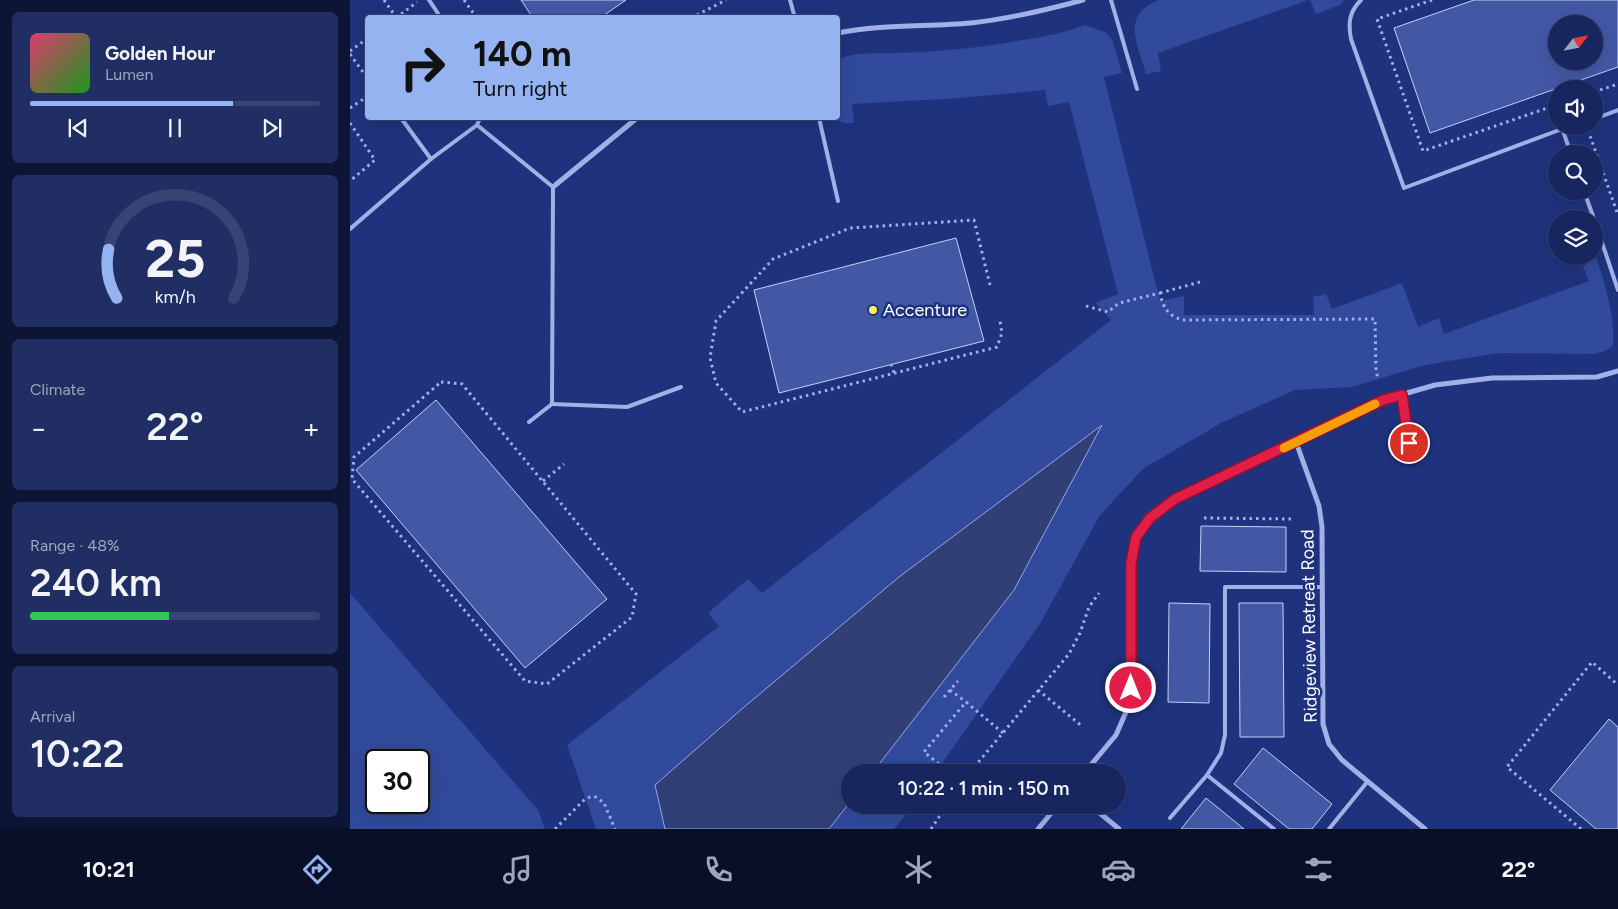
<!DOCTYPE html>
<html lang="en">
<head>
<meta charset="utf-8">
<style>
  body { margin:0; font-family:Figtree,sans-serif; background:#202e64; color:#f1f3f6; height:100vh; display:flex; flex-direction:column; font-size:19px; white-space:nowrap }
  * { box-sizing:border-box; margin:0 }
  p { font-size:16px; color:#9ea5bc }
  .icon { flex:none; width:28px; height:28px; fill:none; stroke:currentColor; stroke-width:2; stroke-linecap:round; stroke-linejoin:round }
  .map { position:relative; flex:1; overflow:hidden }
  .drawer { display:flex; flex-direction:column; gap:12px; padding:12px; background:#0d1534; width:350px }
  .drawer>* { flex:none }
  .top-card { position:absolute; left:15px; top:15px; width:475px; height:105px; border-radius:5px; box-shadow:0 5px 20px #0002,0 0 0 1px #364373; background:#95b2f1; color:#111; overflow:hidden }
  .needle { width:32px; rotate:58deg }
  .buttons { position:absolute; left:1198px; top:15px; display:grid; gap:10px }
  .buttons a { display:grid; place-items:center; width:55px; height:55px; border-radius:50%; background:#17265e; box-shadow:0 5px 20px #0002,0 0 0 1px #364373; font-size:25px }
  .speed { position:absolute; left:15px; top:749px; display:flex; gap:10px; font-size:25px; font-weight:700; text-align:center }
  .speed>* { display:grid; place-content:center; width:65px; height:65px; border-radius:50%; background:#17265e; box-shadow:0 5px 20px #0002,0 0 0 1px #364373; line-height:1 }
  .speed .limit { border:2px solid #111; border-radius:8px; background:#fff; color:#111 }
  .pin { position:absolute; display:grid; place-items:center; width:42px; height:42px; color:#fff; margin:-21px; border:2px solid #fff; border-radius:50%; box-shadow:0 1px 5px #0007 }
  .me { position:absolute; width:55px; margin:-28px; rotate:0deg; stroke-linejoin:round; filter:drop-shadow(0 0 4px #0008) }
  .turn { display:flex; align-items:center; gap:18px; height:105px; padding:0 25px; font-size:22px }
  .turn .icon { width:65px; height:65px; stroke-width:2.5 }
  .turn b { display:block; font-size:35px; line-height:42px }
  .big { font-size:38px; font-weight:600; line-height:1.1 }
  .drawer .widget { flex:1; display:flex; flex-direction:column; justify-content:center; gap:8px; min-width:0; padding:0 18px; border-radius:8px; background:#202e64 }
  .drawer .dial { align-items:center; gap:0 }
  .dial svg { height:130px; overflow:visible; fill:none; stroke:#364373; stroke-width:7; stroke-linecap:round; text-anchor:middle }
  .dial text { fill:#f1f3f6; stroke:none }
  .song { display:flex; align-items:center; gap:15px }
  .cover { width:60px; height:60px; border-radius:8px; background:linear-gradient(135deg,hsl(340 70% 55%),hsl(120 70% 35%)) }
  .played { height:5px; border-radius:2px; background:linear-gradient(90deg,#95b2f1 70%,#364373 70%) }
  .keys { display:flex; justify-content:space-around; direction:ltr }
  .heat { display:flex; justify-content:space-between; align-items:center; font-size:28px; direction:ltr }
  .charge { height:8px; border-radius:4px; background:linear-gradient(90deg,#34c759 48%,#364373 0) }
  .trip { position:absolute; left:491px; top:764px; width:285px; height:50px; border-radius:25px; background:#17265e; box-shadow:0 5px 20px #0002,0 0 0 1px #364373; font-weight:600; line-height:50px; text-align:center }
  .tab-bar { display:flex; height:80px; justify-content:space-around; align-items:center; background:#090f26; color:#9ea5bc }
  .tab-bar .icon { width:35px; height:35px }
  .tab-bar .selected { color:#95b2f1 }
  .tab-bar b { font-size:22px; color:#f1f3f6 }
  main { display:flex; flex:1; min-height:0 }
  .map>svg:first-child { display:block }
  .green { fill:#314a9c; fill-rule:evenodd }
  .water { fill:#303f76; stroke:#95a9e9 }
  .building { fill:#4358a5; stroke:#c5d0f6; fill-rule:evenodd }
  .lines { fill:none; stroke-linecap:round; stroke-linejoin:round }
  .path { stroke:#a1b1e7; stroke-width:3; stroke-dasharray:2.5 4; stroke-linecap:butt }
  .lane { stroke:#a1b1e7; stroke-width:4 }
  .street { stroke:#a1b1e7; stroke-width:5 }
  .route-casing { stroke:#92132f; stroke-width:12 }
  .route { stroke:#e11d48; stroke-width:9 }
  .slow { stroke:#f59e0b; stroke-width:9 }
  .poi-dot { fill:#f6ed61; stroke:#1f327d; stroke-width:2 }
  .labels { text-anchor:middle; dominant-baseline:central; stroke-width:5; stroke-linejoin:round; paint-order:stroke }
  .poi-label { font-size:18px; fill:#fff; stroke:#1f327d; text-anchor:start }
  .street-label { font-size:18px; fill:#fff; stroke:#1f327d }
</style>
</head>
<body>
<main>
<section class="drawer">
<div class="widget">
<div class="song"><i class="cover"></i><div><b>Golden Hour</b><p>Lumen</p></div></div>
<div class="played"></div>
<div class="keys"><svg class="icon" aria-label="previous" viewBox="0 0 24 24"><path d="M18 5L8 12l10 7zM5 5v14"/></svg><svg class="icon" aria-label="pause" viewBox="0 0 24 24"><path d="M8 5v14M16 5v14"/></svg><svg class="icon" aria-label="next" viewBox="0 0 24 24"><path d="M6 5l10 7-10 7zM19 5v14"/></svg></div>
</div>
<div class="widget dial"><svg viewBox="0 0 100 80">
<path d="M14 69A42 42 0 1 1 86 69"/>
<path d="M14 69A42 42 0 0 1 9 39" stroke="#95b2f1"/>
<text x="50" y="56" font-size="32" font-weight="700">25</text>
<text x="50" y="72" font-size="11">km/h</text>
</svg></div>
<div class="widget"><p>Climate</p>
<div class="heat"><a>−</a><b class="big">22°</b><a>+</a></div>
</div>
<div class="widget"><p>Range · 48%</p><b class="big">240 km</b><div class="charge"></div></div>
<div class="widget"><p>Arrival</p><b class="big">10:22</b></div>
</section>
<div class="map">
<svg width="1268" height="829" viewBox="0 0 1268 829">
  <rect width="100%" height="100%" fill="#1f327d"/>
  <g class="green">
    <path d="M809,0H958L808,53L811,71L796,74C788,44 770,15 809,0Z"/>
    <polygon points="960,0 994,0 990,5 966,14"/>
    <path d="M735,25L755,32L762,39L772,73L754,77L810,301L834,296V315H964L963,297L976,294L982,309L1052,283L1068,327L1089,318L1094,334L1239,281L1233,266L1246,258C1254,277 1268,330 1262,347C1257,351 1250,352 1244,354L1150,353L1091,362L1068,367L1002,387L945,390L873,422L794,468L750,515L691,622L586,772H523L664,590L751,426L549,577L393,708L305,785L315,829H246L217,745L369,626L358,613L398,579L412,593L761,320L746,303L768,294L719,102L698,106L695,90L611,98L502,104L504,122C497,125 491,123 485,118H488V61C497,51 529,54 543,53C587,52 629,48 672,40C694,37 715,33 735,25Z"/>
    <path d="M0,593L188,810L195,829H0ZM26,760H69V802H26Z"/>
    <polygon points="500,802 500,805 564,805 544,829 480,829"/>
  </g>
  <polygon class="water" points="752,425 664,590 523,772 500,772 500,802 479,829 315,829 305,785 393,708 549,577"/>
  <g class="building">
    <polygon points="171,0 276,0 250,18 183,18"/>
    <path d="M1124,0H1268V67L1080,133L1044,28ZM1206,24H1244V61H1206Z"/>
    <polygon points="606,238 634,341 429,393 404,290"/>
    <polygon points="86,400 257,599 175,668 6,470"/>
    <polygon points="851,526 936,527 936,572 850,571"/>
    <polygon points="819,603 860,604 859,703 818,702"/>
    <polygon points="889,603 933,603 934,737 890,737"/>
    <polygon points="1259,719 1268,727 1268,829 1246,829 1200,790"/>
    <polygon points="913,748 982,804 962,829 939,829 884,784"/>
    <polygon points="856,798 894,829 831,829"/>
  </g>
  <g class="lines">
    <g class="path">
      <polyline points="34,0 46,17"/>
      <polyline points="114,0 127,18"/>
      <polyline points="1082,0 1027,19 1073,151 1206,105"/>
      <polyline points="46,18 67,2"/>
      <polyline points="341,18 376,0"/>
      <polyline points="0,51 18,38"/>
      <polyline points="0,54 18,79"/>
      <polyline points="1244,92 1268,84"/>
      <polyline points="0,108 15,98 18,81"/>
      <polyline points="0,123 25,160 0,181"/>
      <polyline points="1238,130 1268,215"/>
      <polyline points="640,285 624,220 500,228 423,259 366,321 360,358 366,383 392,412 647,347 652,333 650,321"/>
      <polyline points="810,293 850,282"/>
      <path d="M736,306L758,312L769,303L810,293C813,308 818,315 832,320L1025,319L1026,370L1028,379"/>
      <polyline points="541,364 544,373"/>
      <polygon points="91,382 112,384 286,594 282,617 197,684 175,681 2,479 4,457"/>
      <polyline points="193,481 214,464"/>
      <polyline points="854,518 942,519"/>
      <polyline points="600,690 616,702"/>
      <polyline points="688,690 733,727"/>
      <polyline points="594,697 608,681"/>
      <polyline points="599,772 574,752 616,702 653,733"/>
      <polyline points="620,772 719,654 730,633 739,607 749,593"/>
      <polyline points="652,805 661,813"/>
      <polyline points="205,829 233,801 240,797 246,797 254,803 265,829"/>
      <polyline points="581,829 597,805"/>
      <polyline points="1231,829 1157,767 1242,662 1268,685"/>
    </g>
    <g class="lane">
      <polyline points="79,0 91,18"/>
      <polyline points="440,0 445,18"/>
      <polyline points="761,0 787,89"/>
      <path d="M1011,0C999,12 998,23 1001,39L1054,188L1220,126"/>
      <polyline points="51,118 81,159 127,125 130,118"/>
      <polyline points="469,118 488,201"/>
      <polyline points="1244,119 1268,110"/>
      <polyline points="127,125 203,187 202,404 179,422"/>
      <polyline points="1212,128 1221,154"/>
      <polyline points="1234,191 1244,219"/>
      <polyline points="1244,219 1268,290"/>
      <polyline points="0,229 81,159"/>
      <polyline points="1051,395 1061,459"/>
      <polyline points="202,404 277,407 331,387"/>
      <polyline points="857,775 924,829"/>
      <polyline points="820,818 857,775 871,753 875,735 875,587 971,587"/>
      <polyline points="979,829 1018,781"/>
    </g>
    <g class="street">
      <path d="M488,33C531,24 577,27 621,23C659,19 696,10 733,0"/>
      <polyline points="203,187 287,118"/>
      <polyline points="946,442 969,506 972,527 973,724 979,744 992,760 1075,829"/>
      <polyline points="735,772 766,735 776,712 781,688 781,564 786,537 800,518 825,499 1033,400 1085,385 1142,378 1247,377 1268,371"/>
      <polyline points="740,805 769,829"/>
      <polyline points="688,829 708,805"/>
    </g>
  </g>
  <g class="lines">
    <g class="route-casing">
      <polyline id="route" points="781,688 781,564 786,537 800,518 825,499 1033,400 1052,395 1059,443"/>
    </g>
    <use href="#route" class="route"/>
    <polyline class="slow" points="934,448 1025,404"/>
  </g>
  <circle class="poi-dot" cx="523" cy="310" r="5"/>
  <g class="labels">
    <g class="poi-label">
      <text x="533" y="310">Accenture</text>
    </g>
    <g class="street-label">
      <text transform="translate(959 626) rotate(-91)">Ridgeview Retreat Road</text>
    </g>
  </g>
</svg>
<div class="buttons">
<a><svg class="needle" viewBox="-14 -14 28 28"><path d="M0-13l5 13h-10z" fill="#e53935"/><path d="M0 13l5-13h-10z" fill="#9ea5bc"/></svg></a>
<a><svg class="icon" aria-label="sound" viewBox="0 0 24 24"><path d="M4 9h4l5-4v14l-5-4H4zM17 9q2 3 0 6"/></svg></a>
<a><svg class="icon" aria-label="search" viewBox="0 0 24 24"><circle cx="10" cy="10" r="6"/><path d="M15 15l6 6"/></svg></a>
<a><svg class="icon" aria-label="layers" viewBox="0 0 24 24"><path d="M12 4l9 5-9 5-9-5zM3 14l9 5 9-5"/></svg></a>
</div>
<div class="speed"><div class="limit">30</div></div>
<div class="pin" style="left:1059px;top:443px;background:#d93025"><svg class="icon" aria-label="arrive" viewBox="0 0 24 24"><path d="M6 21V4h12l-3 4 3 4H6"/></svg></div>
<svg class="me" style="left:781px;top:688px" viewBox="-20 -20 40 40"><circle r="17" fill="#e11d48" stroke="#fff" stroke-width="3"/><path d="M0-11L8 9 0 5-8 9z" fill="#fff"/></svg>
<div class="trip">10:22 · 1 min · 150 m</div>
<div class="top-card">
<div class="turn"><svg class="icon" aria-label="right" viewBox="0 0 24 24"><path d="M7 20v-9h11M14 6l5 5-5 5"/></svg><div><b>140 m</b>Turn right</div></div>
</div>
</div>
</main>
<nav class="tab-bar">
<b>10:21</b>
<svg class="icon selected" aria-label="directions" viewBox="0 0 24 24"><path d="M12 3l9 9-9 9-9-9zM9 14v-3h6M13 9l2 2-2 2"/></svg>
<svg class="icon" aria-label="music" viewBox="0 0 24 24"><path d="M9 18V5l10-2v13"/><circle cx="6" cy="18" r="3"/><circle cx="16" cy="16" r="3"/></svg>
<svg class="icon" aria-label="phone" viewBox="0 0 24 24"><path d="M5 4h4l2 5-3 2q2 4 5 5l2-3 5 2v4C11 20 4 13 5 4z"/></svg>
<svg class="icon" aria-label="climate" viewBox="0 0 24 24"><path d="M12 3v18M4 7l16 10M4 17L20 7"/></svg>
<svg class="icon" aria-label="car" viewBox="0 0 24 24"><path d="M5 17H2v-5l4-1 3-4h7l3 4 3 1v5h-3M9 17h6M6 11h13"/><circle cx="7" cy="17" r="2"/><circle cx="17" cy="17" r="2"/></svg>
<svg class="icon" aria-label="filters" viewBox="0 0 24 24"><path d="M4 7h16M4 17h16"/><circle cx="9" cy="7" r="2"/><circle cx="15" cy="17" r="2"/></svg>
<b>22°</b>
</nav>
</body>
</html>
